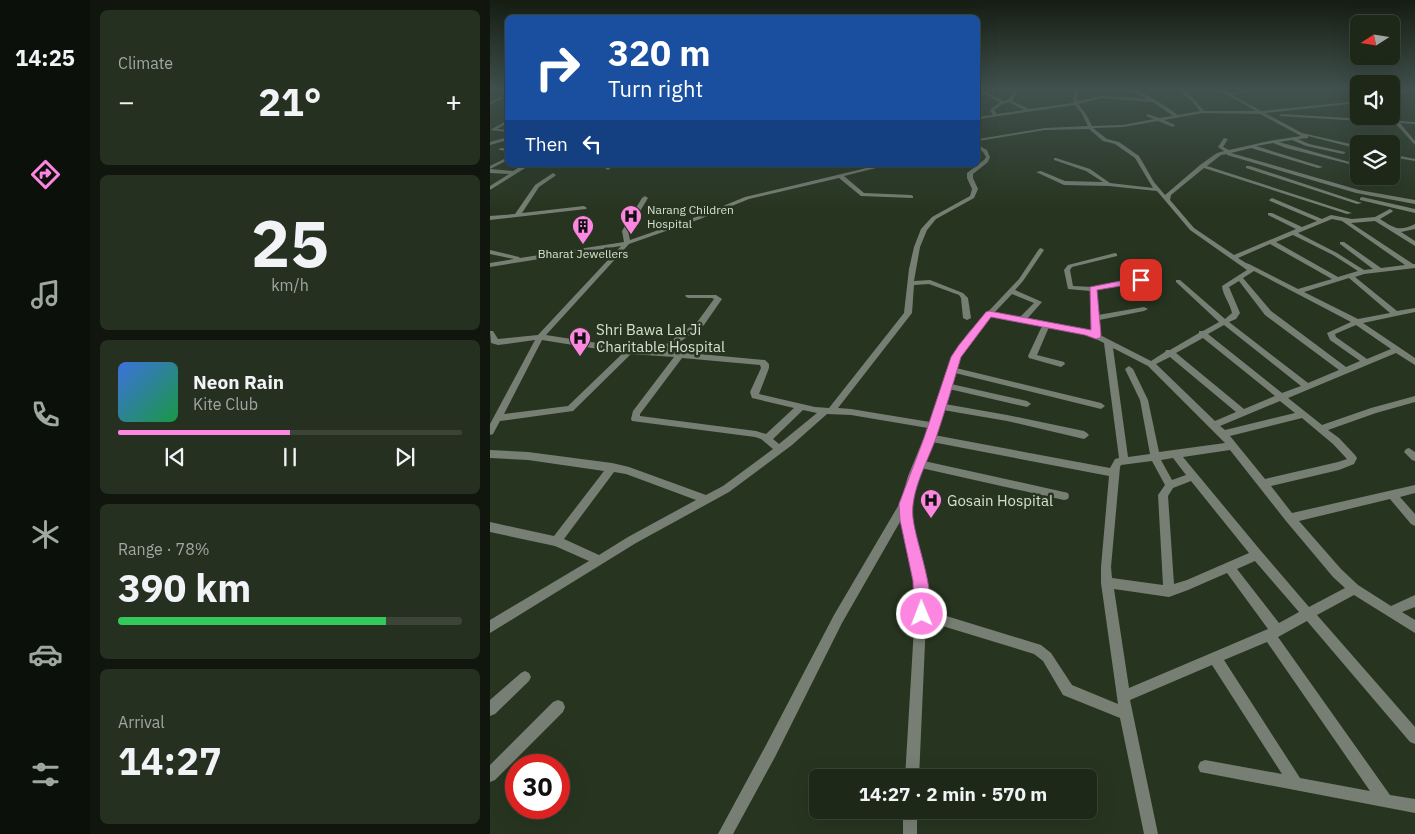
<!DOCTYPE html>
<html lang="en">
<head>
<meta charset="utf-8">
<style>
  body { margin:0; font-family:"IBM Plex Sans",sans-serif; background:#253021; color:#f1f3f6; height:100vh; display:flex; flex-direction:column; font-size:19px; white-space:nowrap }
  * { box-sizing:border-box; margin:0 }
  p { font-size:16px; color:#a0a6a2 }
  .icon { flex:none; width:28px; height:28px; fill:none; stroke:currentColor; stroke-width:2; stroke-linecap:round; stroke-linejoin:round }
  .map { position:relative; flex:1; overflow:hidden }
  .sheet { display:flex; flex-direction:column; gap:10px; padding:10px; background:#10160d; width:400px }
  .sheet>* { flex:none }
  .guide { position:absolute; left:15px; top:15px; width:475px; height:152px; border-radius:8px; box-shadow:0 5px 20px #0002,0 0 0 1px #3b4437; background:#1a4fa0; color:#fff; overflow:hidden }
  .needle { width:32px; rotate:258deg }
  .fabs { position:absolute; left:860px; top:15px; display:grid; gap:10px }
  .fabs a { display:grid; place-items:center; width:50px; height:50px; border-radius:8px; background:#1d2818; box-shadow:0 5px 20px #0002,0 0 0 1px #3b4437; font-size:25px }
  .speed { position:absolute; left:15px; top:754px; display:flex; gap:10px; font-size:25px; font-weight:700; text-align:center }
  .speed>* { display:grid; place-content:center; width:65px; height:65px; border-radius:50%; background:#1d2818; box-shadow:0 5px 20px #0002,0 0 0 1px #3b4437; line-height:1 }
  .speed .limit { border:8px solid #d22; background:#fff; color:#111 }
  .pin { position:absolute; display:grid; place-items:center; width:42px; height:42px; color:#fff; margin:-21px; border-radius:10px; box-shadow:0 2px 8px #0006 }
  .me { position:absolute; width:55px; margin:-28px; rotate:359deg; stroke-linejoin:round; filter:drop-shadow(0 0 4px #0008) }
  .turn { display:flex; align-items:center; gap:18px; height:105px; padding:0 20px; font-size:22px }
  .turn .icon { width:65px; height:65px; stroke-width:2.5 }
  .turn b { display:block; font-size:35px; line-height:42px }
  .then { display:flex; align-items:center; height:48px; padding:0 20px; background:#0003; gap:10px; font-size:19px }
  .big { font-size:38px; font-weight:700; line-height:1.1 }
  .sheet .card { flex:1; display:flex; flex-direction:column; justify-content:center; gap:8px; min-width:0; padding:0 18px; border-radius:8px; background:#253021 }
  .sheet .dial { align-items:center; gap:0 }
  .dial b { font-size:65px; line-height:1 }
  .song { display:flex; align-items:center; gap:15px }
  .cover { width:60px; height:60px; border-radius:8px; background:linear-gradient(135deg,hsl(220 70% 55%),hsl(140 70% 35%)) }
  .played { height:5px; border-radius:2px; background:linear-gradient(90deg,#fd86e1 50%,#3b4437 50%) }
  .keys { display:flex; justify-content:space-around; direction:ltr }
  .heat { display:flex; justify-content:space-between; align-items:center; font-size:28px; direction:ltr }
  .charge { height:8px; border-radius:4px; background:linear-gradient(90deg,#34c759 78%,#3b4437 0) }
  .trip { position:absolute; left:319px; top:769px; width:288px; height:50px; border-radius:8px; background:#1d2818; box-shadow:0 5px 20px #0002,0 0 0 1px #3b4437; font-weight:700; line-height:50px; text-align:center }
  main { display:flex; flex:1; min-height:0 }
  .menu { display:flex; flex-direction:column; width:90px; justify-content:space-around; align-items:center; background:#0c100a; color:#a0a6a2 }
  .menu .icon { width:35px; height:35px }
  .menu .current { color:#fd86e1 }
  .menu b { font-size:22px; color:#f1f3f6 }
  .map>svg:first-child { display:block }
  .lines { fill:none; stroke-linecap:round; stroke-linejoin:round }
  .minor { fill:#777f74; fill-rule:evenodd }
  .route { fill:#fd86e1; stroke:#a45792 }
  .labels { text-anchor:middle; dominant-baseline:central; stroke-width:5; stroke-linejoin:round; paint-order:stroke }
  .far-poi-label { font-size:12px; fill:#d6e0d2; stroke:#273520; text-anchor:start }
  .poi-label { font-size:15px; fill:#d6e0d2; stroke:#273520; text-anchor:start }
</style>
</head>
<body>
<main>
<nav class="menu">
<b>14:25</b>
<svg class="icon current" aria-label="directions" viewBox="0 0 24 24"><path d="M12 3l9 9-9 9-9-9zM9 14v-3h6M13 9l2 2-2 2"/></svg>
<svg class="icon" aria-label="music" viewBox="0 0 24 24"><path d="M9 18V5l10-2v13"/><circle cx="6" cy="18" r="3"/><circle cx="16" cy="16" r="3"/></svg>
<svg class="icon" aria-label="phone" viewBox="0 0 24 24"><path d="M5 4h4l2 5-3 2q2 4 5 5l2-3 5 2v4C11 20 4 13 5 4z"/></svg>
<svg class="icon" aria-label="climate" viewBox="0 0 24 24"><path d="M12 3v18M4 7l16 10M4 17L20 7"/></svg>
<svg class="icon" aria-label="car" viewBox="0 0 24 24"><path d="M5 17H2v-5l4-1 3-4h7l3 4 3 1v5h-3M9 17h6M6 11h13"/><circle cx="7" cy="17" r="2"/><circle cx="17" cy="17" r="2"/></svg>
<svg class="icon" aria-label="filters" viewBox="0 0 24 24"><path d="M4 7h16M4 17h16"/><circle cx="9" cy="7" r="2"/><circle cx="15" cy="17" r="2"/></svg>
</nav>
<section class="sheet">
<div class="card"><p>Climate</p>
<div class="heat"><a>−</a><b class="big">21°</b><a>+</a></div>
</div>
<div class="card dial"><b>25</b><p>km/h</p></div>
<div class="card">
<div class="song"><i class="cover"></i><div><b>Neon Rain</b><p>Kite Club</p></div></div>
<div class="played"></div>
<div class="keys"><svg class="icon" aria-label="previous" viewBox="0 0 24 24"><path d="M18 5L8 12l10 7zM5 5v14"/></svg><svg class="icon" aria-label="pause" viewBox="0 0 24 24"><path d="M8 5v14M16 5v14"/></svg><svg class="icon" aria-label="next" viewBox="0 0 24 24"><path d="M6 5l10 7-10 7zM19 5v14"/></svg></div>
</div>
<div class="card"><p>Range · 78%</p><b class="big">390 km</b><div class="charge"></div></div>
<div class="card"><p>Arrival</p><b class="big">14:27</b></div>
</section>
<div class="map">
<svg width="925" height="834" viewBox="0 0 925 834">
  <rect width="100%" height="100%" fill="#273520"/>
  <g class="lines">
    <g class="minor">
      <path d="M488,90H491L514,101L519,99L524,90H528L522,101L539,109L583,103L584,90H588L587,101L612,96L657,99L639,90C654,90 675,106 688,115L710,111L703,102L689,90H693L705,100L714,111H766L751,102L726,90C731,90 735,93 739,93C746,93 754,90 762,90L742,95L771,111L869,101V103L775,113L812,133L869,146V149L818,136V138L808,139L819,144L855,152V153L853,154L816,146L802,140L789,142L863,163V165L796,148L783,143L766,146L833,167L828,168L761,148L741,153L869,190L925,200V204L866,193L737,155V154L731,155L717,166L862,213L857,214L714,168L681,195L680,200L704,228L744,255L806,229L778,215V213H782L812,227L827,221L780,201L779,200L782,198L832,219L841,215L862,219L885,217L900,209L903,211L902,212L890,219C904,228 909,232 925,224V229L911,232L925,241V246L885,221L861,223L923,264H925V268L874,274L865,277L907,311L925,308V312L873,323L925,358V365L906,353L798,398L832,425L881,408L925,396V402L886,413L838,430L849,438L865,455L867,458L864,464L849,470L781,486L802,513L925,485V493L910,497L925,514V526L921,524L900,499L809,521L851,569L868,585L901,606L925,595V607L912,612L925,620V633L864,595L827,615L925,727V744L920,742L817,621L788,637L900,795L925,799V813L710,772L708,767L710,762L715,760L792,774L722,665L640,700L668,834H654L630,718L573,695L553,661L544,654L436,621L429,778H415L426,594L411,520L352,623L285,757L243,834H228L275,747L344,615L411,501L418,476L438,428L361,415L337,414L302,445L239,492L146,543L0,633V620L99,561L65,546L0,532V522L64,536L114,471L38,460L0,458V450L38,452L122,463L139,467L216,495L233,486L283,449L271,439L265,437L142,421L141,419L143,411L184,357L141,354L83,411L10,421L3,434L0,435V424L45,340L8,345L1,343L0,331H3L8,339L48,335L131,246L0,267V263L24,259L0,254V250L29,257L30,258L134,242L132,231L152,198L155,196L158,198L138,231L140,240L206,217L255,197L389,165H398L354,176L374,193L421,195L423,196V198L371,196L349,178L259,199L210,219L139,244L56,335L139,348L167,351L208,321L224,299L222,298H198L195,296L196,295H226L232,299L214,325L177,351L275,360L279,364V368L269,394L325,407L339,408L414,313L419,269L424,247L431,229L442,217L480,196L482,189L477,178V173L494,160L496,157L493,152L488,148V145L497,150L500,157L498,162L483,174V178L488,189L484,198L446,219L437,230L430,247L424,281L440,280L473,293L478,298L481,318L477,320L473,318L471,298L469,295L439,284L424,285L422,313L348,408L361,409L440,422L463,355L478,333L529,279L549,249L551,248L554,250L533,281L525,290L552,302L537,319L602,331L600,291L578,289L574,270L578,265L625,253L627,254V256L582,267L580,270L583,286L603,287L653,279V281L607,290L608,315L654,307L658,309L654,311L609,320L610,335L661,361L675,352L676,350H680L709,333V331H713L729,322L686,282V280H690L735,319L742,313C740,303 733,296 732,286L757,270L700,230L667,191L619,186L574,185L546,172L551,171L575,181L613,182L596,171L564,160V158H566L600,169L620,183L663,188L645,158L625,144L613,141L599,129L555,130L488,141V139L555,128L598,126L592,114L585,105L488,119V117L503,115L500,110L510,102ZM612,98L663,102L683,116L669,118L658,114L656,116L664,119L633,125L602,126L596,114L588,104ZM519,102L534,110L507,114L504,110L512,104ZM713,113L770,114L811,136L779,141L739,150L733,147L738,139L734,138L728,147L734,151L727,153L710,165L675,195L664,182L649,156L629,142L617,139L603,128L633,127L668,121L683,127L685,125L674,120ZM842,219L852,221L915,265L891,268L854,242H850V244L883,269L874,270L847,253L808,233ZM803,235L843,255L868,271L848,277L786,242ZM780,244L842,279L808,289L759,264L756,263L748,258ZM764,271L861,322L837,333L840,340L870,361L856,367L781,311L753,278ZM859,278L900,313L868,319L814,292ZM749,281L775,315L849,370L818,383L739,322L746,319L750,313L739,287ZM522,294L544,303L530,317L504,313ZM501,317L552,326L538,356L539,358L571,367L575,364L574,362L547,355L559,327L596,334L614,343L629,458L625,459L620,468L444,435L453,410L517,421L594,439L597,437L599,435L597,433L594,431L517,415L455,404L459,389L537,407L541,404L537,401L461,384L465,373L611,409L615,406L611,403L466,368C473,348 487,333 501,317ZM734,325L811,386L792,393L718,334ZM866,325L901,349L877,359L846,337L845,334ZM713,338L785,396L754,409L686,353ZM52,340L133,353L78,406L14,414ZM623,348L658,366L735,443L669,452L658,400L643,369L639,366L635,369L650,400L660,454L638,457ZM680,357L746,412L725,421L666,364ZM192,358L270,365L271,368L260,392L262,398L304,408L276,434L266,431L150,416V414ZM790,401L805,413L735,430L730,426ZM313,410L327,413L289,444L283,439ZM812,418L843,444L857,459L848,462L775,479L740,436ZM442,442L619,476L611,567V583L628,704L582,685L561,653L551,645L437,610L438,594L436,583L420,516L421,496L431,468L574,500L578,499L579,496L578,493L574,492L434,461ZM740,450L796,521L843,577L855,588L819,607L771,551L693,457ZM683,458L696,475L682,480L671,460ZM662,461L675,485L668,495L673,585L622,578L621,567L630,467L631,465ZM124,472L136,474L206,500L138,537L109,555L74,539ZM701,481L759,553L697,580L684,584L678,496L683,488ZM765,561L809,612L789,623L747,569ZM737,573L778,629L639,688L624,589L679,597L698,590ZM777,642L880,791L810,778L734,660Z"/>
      <polygon points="855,90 861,90 869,93 869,96"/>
      <polygon points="919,90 925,91 901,96 901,94"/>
      <polygon points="11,97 14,98 0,104 0,102"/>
      <polygon points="791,114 925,122 925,124 910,123 925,141 925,145 905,123 789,116"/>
      <polygon points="18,120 18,123 7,129 18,130 18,132 0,130"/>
      <polygon points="18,137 18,140 0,145 0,142"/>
      <polygon points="11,148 18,148 18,151 9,150 9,149"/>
      <polygon points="901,154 925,159 925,161 901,157"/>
      <polygon points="18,157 18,160 0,169 23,171 33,165 40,165 0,190 0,186 19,174 0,173 0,166"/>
      <polygon points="118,165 124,165 118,170 115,168"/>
      <polygon points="756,166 760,166 872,203 867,204 756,168"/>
      <polygon points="63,173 66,175 65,176 49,187 32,213 94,206 97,208 96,209 0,220 0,216 25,214 45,185"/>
      <polygon points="872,197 925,209 925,213 870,200 870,198"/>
      <polygon points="919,448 925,452 925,461 922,460 914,452 916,449"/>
      <polygon points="35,671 39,673 41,677 39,681 5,714 0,716 0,700 31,673"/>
      <polygon points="68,700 73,702 75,707 73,712 5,780 0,782 0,765 63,702"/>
      <rect x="413" y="810" width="14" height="24"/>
    </g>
  </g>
  <linearGradient id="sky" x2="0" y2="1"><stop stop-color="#151d12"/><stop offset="0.43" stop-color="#41514e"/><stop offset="1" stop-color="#41514e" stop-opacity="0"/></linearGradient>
  <rect width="925" height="207" fill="url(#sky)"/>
  <path class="route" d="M651,277L654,278V282L607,290L611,335L610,338L606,339L595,335L501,317L471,357C463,384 455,411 446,438C437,463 420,492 423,518C426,545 448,595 437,620L432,622L427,620L424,614L423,581L410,520L409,504L434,438L461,357L469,345L496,312L499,311L601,330L600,287Z"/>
  <defs>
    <g id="hospital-pin" transform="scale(1.125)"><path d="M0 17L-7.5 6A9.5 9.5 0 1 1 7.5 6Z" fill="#fd86e1" stroke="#273520"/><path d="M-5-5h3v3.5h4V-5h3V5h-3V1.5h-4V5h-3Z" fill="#111"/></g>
    <g id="building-pin" transform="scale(1.125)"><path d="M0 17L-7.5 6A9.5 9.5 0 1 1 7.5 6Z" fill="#fd86e1" stroke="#273520"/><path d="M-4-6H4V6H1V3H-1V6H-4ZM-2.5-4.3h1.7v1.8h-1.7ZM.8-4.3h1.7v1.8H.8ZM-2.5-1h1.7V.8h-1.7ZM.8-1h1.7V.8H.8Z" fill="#111"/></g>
  </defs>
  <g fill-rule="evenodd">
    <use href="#hospital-pin" x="141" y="216"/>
    <use href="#building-pin" x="93" y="226"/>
    <use href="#hospital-pin" x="90" y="338"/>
    <use href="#hospital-pin" x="441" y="500"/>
  </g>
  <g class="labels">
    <g class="far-poi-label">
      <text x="157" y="209">Narang Children<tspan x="157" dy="14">Hospital</tspan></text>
      <text x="93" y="253" text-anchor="middle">Bharat Jewellers</text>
    </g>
    <g class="poi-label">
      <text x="106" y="329">Shri Bawa Lal Ji<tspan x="106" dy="17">Charitable Hospital</tspan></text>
      <text x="457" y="500">Gosain Hospital</text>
    </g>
  </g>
</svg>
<div class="fabs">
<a><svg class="needle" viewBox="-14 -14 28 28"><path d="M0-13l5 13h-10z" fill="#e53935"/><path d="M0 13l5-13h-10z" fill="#a0a6a2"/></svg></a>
<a><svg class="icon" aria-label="sound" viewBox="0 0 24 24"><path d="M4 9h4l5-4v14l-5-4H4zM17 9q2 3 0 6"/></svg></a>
<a><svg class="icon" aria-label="layers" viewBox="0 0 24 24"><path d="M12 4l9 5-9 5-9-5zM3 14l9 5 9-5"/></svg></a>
</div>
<div class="speed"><div class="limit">30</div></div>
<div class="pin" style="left:651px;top:280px;background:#d93025"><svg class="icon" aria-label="arrive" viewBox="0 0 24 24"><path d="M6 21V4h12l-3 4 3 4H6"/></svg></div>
<svg class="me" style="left:432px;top:614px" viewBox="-20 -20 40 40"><circle r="17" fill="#fd86e1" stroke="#fff" stroke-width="3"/><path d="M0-11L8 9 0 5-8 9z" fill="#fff"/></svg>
<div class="trip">14:27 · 2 min · 570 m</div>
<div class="guide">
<div class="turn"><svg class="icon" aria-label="right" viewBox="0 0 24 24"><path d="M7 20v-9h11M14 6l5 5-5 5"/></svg><div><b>320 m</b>Turn right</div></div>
<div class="then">Then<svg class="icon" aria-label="left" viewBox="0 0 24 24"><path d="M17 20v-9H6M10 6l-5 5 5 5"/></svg></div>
</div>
</div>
</main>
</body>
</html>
